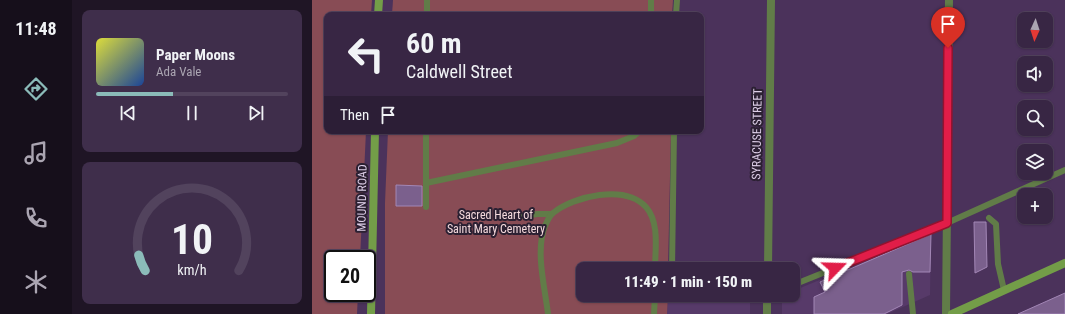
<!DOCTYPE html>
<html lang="en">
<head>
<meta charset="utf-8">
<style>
  body { margin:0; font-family:"Roboto Condensed",sans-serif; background:#3f2e4b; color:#f1f3f6; height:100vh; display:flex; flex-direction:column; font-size:15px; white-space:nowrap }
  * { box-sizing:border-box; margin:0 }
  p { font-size:13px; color:#aba5b2 }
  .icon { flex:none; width:22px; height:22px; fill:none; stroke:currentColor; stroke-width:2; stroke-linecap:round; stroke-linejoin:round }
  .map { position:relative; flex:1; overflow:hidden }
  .panel { display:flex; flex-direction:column; gap:10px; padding:10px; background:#1f1525; width:240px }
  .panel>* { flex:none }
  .banner { position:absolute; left:12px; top:12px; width:380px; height:122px; border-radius:8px; box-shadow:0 1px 3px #0004,0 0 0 1px #52435d; background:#382644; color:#f1f3f6; overflow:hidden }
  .needle { width:26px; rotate:183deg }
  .tools { position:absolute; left:705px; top:12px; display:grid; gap:8px }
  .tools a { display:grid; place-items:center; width:36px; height:36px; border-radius:8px; background:#382644; box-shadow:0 1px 3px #0004,0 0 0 1px #52435d; font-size:20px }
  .speed { position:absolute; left:12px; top:250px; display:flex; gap:8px; font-size:20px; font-weight:700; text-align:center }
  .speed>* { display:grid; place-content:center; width:52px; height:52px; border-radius:50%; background:#382644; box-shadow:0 1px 3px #0004,0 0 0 1px #52435d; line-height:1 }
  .speed .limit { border:2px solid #111; border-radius:6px; background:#fff; color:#111 }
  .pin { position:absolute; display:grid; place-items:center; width:34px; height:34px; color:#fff; margin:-41px -17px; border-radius:50% 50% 50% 0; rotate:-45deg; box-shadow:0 0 4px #0007 }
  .pin .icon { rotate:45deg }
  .me { position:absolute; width:44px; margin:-22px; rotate:68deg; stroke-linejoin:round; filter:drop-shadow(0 0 3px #0008) }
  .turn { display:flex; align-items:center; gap:14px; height:84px; padding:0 16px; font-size:18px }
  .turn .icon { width:52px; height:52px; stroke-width:2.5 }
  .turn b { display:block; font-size:28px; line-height:34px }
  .then { display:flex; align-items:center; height:38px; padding:0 16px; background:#0003; gap:8px; font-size:15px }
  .panel .widget { flex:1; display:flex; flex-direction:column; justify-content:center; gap:6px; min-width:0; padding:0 14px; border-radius:8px; background:#3f2e4b }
  .panel .dial { align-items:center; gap:0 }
  .dial svg { height:104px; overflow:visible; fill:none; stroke:#52435d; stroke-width:7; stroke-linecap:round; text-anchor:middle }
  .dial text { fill:#f1f3f6; stroke:none }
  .song { display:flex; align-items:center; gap:12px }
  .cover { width:48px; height:48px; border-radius:6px; background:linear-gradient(135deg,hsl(60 70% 55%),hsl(220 70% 35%)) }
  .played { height:4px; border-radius:2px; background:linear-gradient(90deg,#8bbbb9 40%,#52435d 40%) }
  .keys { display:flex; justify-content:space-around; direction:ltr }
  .trip { position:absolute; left:264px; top:262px; width:224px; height:40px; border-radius:8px; background:#382644; box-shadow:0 1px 3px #0004,0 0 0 1px #52435d; font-weight:800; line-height:40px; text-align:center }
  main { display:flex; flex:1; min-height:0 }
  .tab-bar { display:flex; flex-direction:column; width:72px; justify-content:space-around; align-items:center; background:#160f1b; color:#aba5b2 }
  .tab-bar .icon { width:28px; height:28px }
  .tab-bar .selected { color:#8bbbb9 }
  .tab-bar b { font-size:18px; color:#f1f3f6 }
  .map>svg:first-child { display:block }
  .built { fill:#573a69 }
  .green { fill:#884c55 }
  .building { fill:#7b608d; stroke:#a387b6 }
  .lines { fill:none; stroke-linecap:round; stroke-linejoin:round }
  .lane { stroke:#617c48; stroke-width:6 }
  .street { stroke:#617c48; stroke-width:8 }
  .secondary { stroke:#739d48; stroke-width:8 }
  .route-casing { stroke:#92132f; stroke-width:10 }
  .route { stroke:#e11d48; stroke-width:7 }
  .labels { text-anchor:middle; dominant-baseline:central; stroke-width:4; stroke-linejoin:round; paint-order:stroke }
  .street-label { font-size:12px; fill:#dccde6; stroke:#2b2032 }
  .park-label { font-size:12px; fill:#f5dadd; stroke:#2b2032 }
</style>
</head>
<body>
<main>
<nav class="tab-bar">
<b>11:48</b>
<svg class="icon selected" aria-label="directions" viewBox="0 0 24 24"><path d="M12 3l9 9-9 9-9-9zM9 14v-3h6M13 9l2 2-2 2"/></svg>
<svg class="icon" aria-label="music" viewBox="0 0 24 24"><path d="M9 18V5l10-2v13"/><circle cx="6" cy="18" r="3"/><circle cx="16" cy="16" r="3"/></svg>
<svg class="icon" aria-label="phone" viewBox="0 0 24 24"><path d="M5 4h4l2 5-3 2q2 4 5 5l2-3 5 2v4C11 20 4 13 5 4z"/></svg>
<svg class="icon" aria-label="climate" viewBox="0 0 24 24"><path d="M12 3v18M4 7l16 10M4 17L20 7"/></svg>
</nav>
<section class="panel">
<div class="widget">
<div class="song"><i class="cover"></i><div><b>Paper Moons</b><p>Ada Vale</p></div></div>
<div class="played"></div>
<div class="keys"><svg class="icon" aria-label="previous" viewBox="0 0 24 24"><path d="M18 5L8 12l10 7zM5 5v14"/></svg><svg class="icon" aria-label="pause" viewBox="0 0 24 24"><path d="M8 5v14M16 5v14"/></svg><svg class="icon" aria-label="next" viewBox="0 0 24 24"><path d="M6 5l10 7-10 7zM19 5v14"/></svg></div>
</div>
<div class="widget dial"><svg viewBox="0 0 100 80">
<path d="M14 69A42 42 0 1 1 86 69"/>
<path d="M14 69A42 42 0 0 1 9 57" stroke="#8bbbb9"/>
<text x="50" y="56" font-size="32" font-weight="700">10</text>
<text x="50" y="72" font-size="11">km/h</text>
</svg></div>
</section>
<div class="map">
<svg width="753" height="314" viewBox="0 0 753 314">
  <rect width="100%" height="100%" fill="#4b325b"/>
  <g class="built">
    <polygon points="619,234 618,295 575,314 470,314 470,296 481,295 481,291"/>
    <polygon points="356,295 438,295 438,314 355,314"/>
  </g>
  <g class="green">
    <polygon points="0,0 60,0 59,15 15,15 15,131 54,131 48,259 21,259 21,293 46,293 45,314 0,314"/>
    <polygon points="81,0 361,0 360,15 80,15"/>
    <polygon points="76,131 359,131 356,269 271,269 271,295 356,295 355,314 73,314 73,203"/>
  </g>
  <g class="building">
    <polygon points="84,185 110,186 110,206 84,206"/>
    <polygon points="662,222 674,222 675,267 663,273"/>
    <polygon points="619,234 618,272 601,272 597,270 590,272 590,305 572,314 502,314 502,297 513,292 508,282"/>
    <polygon points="753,293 753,314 706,314"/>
  </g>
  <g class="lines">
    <g class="lane">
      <polyline points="339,0 339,15"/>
      <polyline points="115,15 115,0"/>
      <polyline points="364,15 365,0"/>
      <polyline points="114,183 305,143 322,136 328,131"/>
      <polyline points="114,207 114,131"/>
      <polyline points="210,216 226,214 239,214"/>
      <polyline points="677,218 684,224 686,264 692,290"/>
      <polyline points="360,269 362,131"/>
      <polyline points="597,274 601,314"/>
      <polyline points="481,285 635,223 753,170"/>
      <path d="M236,314C233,288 223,251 233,226C235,222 237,216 241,213C262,196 313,184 334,207C348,223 343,250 343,269"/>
      <polyline points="342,314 343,295"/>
    </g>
    <g class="street">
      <polyline points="456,269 459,0"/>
      <polyline points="455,314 455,295"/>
      <polyline points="634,314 637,0"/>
    </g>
    <g class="secondary">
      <polyline points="66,15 67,0"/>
      <polyline points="59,314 63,131"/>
      <polyline points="640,314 753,263"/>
    </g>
  </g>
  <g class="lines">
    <g class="route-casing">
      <polyline id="route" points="523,268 635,223 636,48"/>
    </g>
    <use href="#route" class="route"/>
  </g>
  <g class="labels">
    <g class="street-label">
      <text transform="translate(445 134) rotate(-89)">SYRACUSE STREET</text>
      <text transform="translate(50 198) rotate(-89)">MOUND ROAD</text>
    </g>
    <g class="park-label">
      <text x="184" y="215">Sacred Heart of<tspan x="184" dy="14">Saint Mary Cemetery</tspan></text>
    </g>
  </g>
</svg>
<div class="tools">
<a><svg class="needle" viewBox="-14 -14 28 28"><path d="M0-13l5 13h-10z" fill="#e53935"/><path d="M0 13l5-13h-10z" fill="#aba5b2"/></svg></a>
<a><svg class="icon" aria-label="sound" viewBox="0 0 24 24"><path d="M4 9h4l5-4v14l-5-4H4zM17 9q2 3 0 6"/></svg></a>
<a><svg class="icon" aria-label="search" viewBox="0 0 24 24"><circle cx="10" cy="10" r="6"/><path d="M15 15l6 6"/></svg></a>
<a><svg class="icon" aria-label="layers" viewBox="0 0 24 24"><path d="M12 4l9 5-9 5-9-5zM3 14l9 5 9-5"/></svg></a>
<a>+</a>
</div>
<div class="speed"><div class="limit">20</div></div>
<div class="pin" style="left:636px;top:48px;background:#d93025"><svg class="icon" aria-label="arrive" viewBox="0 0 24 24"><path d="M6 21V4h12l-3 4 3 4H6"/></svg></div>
<svg class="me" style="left:523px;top:268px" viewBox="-20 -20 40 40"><path d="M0-17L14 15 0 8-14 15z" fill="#e11d48" stroke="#fff" stroke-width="4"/></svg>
<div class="trip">11:49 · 1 min · 150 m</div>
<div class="banner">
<div class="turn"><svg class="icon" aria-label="left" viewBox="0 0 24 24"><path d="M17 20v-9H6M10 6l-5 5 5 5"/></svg><div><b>60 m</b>Caldwell Street</div></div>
<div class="then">Then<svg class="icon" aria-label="arrive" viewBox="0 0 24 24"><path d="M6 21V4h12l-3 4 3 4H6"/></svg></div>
</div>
</div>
</main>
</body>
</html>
